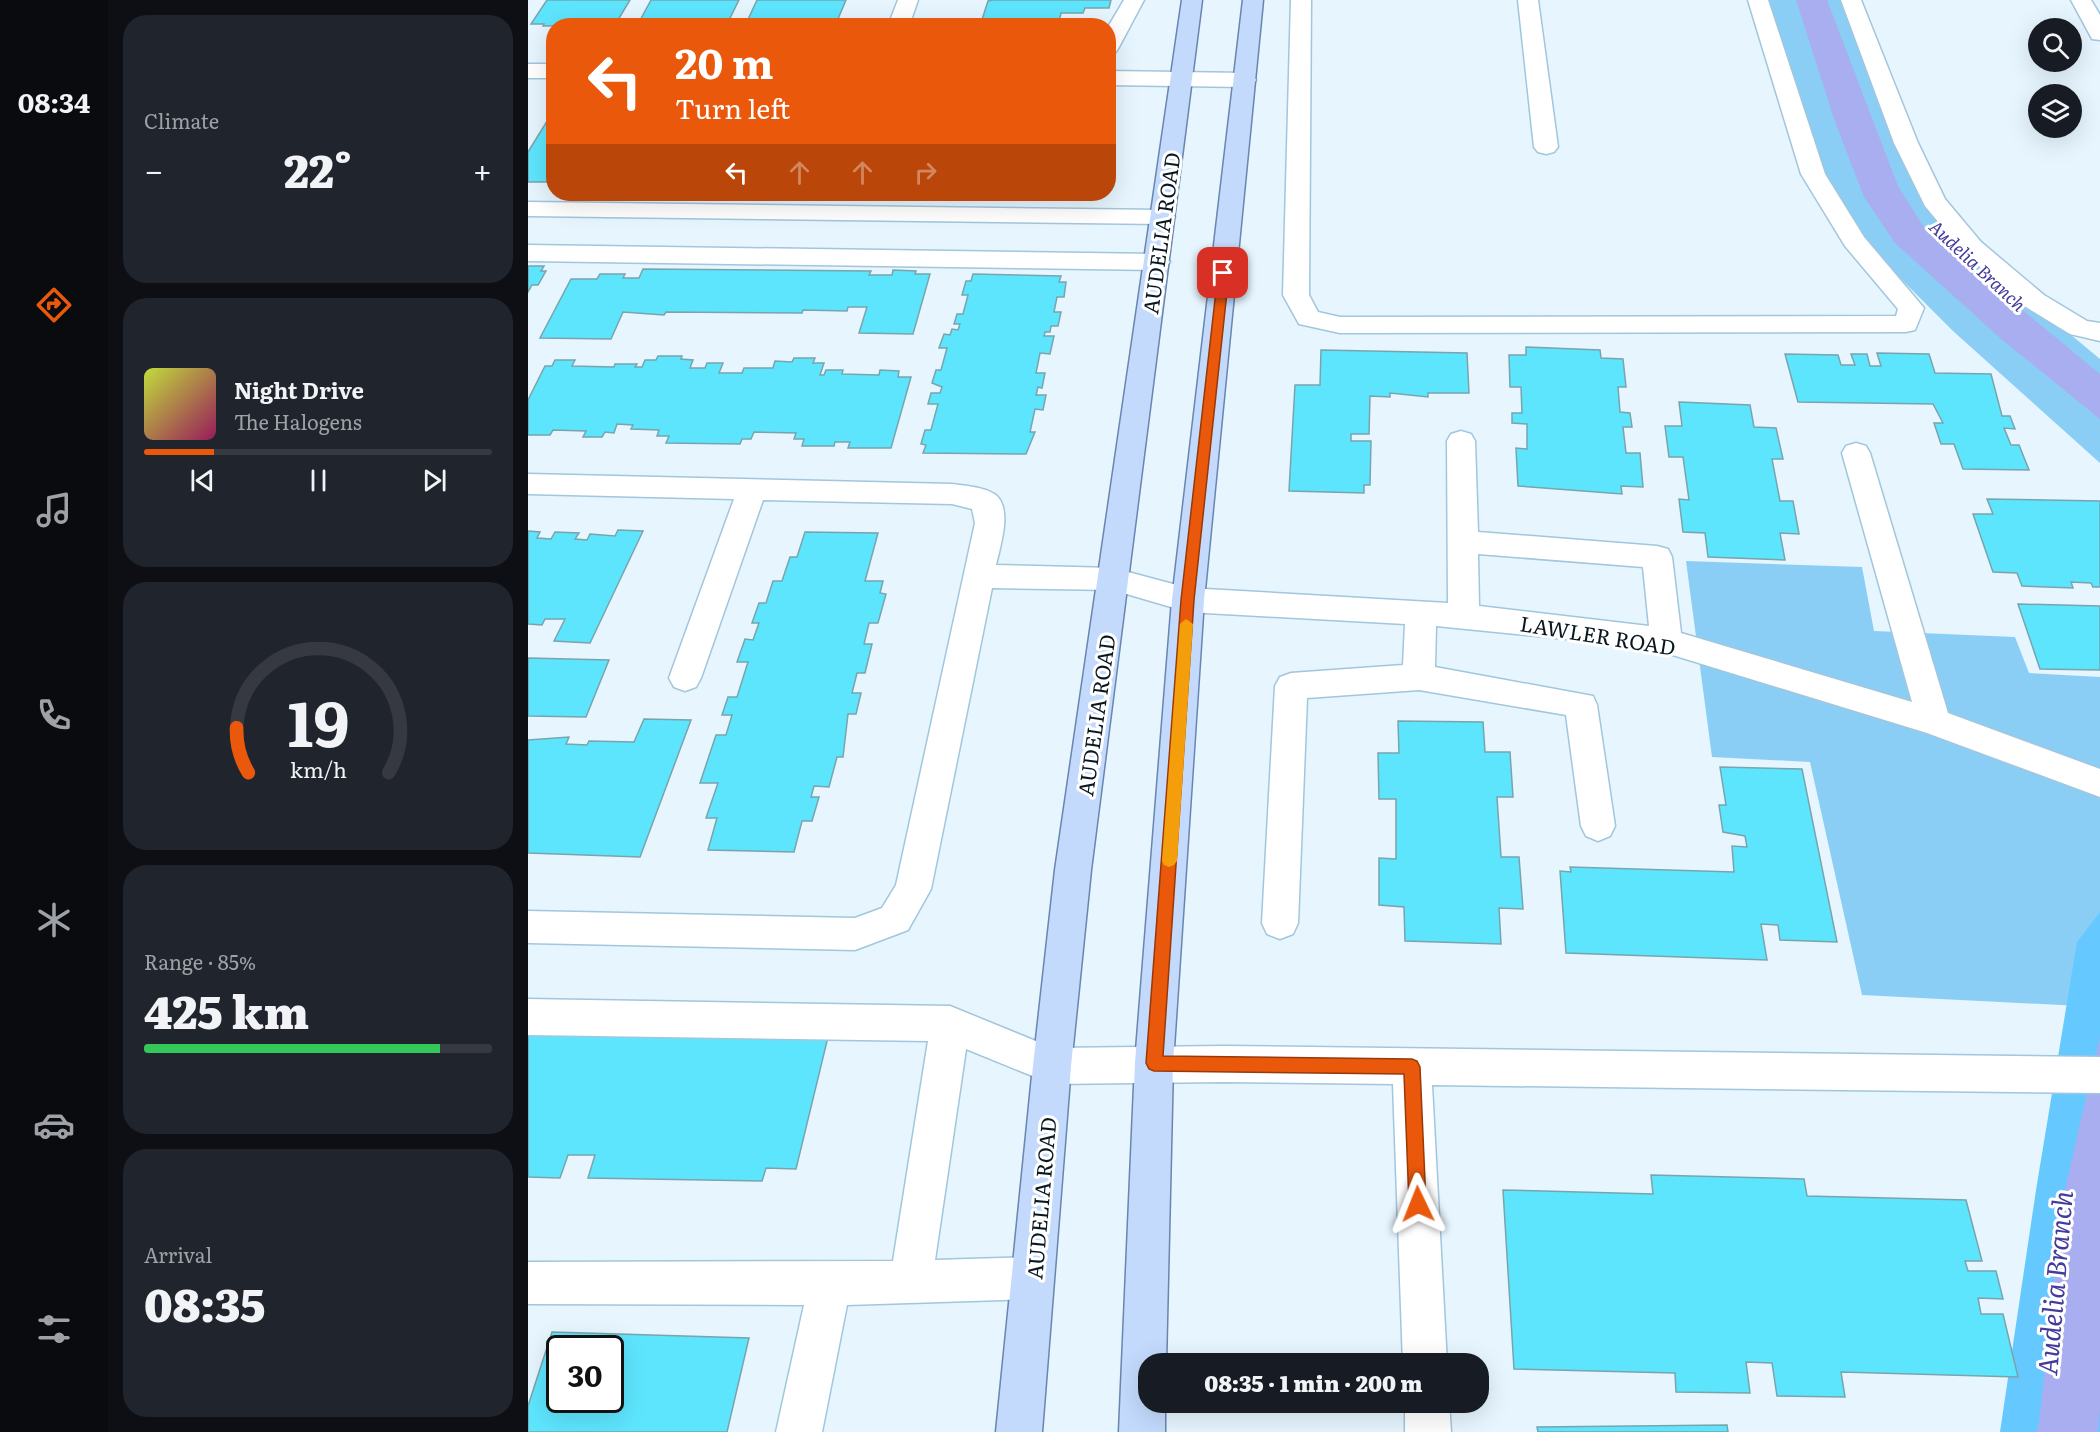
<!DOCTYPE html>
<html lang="en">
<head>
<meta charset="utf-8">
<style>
  body { margin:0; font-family:Literata,serif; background:#20242c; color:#f1f3f6; height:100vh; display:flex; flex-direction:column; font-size:22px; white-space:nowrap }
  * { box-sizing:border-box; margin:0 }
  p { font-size:20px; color:#9ea1a6 }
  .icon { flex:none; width:33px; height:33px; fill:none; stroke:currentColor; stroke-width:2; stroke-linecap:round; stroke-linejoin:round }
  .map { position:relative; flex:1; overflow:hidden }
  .side { display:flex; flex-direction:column; gap:15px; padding:15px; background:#0d0f14; width:420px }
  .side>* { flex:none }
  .guide { position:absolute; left:18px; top:18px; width:570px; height:183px; border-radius:24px; box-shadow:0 6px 24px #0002; background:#ea580c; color:#fff; overflow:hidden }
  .tools { position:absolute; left:1500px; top:18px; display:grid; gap:12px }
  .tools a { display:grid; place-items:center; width:54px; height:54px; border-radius:50%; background:#171b24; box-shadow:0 6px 24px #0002; font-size:30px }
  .speed { position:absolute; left:18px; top:1335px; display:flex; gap:12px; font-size:30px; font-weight:700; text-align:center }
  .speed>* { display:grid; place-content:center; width:78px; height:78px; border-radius:50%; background:#171b24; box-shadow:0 6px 24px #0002; line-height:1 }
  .speed .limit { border:3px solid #111; border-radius:9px; background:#fff; color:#111 }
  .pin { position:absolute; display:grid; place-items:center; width:51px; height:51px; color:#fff; margin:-26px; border-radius:12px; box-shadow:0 3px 9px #0006 }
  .me { position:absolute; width:66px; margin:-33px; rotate:358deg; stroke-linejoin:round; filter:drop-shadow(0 0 4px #0008) }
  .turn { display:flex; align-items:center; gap:21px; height:126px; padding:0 30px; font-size:27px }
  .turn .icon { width:78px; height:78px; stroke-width:2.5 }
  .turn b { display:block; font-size:42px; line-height:51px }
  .lanes { display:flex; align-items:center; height:57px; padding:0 30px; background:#0003; justify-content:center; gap:30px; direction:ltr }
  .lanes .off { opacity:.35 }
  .big { font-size:45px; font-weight:800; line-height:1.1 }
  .side .widget { flex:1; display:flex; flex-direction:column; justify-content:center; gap:9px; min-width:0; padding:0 21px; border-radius:24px; background:#20242c }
  .side .dial { align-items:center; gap:0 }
  .dial svg { height:156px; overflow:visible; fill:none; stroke:#363941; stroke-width:7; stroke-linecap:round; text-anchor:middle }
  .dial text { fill:#f1f3f6; stroke:none }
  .song { display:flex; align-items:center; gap:18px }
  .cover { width:72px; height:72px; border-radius:9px; background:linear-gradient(135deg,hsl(70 70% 55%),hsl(330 70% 35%)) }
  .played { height:6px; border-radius:3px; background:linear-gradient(90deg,#ea580c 20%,#363941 20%) }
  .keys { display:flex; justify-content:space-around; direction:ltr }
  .heat { display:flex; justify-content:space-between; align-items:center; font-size:33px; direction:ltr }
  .charge { height:9px; border-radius:4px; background:linear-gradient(90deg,#34c759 85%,#363941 0) }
  .trip { position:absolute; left:610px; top:1353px; width:351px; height:60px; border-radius:24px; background:#171b24; box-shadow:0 6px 24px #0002; font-weight:800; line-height:60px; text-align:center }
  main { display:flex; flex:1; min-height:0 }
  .dock { display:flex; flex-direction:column; width:108px; justify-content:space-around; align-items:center; background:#090b0e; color:#9ea1a6 }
  .dock .icon { width:42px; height:42px }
  .dock .current { color:#ea580c }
  .dock b { font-size:27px; color:#f1f3f6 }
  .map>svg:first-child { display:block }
  .green { fill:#8acef6 }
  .forest { fill:#65c9ff }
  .water { fill:#a9aef1 }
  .building { fill:#5ee5fe; stroke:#78a4ad; stroke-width:1.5; fill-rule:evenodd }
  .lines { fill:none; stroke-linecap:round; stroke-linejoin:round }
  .minor-casing { stroke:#a2c6dc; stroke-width:3 }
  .major-casing { stroke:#6886ae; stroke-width:3 }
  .minor { fill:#fff; fill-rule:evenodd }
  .major { fill:#c3dafd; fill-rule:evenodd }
  .route { fill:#ea580c; stroke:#983908; stroke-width:1.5 }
  .slow { fill:#f59e0b }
  .labels { text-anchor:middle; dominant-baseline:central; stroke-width:6; stroke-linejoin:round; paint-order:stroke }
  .far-water-label { font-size:18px; font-style:italic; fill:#433c9c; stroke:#fff }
  .street-label { font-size:21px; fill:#09171f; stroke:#fff }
  .near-water-label { font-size:27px; font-style:italic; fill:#433c9c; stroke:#fff }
</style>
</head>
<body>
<main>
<nav class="dock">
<b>08:34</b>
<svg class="icon current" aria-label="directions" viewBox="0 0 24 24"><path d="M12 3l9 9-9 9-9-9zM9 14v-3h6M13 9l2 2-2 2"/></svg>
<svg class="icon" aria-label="music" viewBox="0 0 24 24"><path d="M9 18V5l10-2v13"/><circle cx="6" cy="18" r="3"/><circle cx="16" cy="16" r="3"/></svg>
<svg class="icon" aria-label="phone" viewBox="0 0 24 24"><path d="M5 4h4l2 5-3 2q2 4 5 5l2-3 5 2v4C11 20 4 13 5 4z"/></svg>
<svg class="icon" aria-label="climate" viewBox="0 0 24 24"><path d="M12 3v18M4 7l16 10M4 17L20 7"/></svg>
<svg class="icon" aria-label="car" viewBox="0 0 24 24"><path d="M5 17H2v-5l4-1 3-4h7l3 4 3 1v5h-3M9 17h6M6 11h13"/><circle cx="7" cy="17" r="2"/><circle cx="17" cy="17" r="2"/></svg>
<svg class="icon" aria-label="filters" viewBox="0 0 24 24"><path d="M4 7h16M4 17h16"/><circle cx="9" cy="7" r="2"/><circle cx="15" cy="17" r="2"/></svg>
</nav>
<section class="side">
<div class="widget"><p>Climate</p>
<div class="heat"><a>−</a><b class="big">22°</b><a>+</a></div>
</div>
<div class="widget">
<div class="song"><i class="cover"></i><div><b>Night Drive</b><p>The Halogens</p></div></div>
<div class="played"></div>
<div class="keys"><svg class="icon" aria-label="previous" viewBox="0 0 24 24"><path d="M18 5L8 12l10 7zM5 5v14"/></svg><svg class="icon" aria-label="pause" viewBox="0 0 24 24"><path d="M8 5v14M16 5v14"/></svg><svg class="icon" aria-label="next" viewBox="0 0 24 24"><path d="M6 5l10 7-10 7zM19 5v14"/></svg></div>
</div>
<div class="widget dial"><svg viewBox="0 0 100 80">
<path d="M14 69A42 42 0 1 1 86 69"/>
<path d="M14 69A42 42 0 0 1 8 46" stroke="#ea580c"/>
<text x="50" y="56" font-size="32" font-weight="700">19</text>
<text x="50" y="72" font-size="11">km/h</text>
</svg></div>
<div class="widget"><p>Range · 85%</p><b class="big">425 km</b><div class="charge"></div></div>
<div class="widget"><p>Arrival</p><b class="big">08:35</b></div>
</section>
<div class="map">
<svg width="1572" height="1432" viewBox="0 0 1572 1432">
  <rect width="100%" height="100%" fill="#e6f5fe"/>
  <g class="green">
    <polygon points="1239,0 1323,0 1396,183 1478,281 1572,359 1572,463 1425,331 1335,241 1295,175"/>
    <polygon points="1158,561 1334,567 1346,631 1487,637 1501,673 1572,677 1572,1007 1334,995 1282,762 1184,757"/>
  </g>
  <polygon class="forest" points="1572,912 1572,1432 1472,1432 1508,1190 1549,942"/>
  <g class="water">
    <polygon points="1268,0 1299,0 1370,186 1397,229 1572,374 1572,419 1472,338 1367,243 1336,197 1307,122"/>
    <polygon points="1572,1037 1572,1408 1570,1432 1508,1432 1511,1423 1534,1202"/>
  </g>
  <g class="building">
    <polygon points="19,0 102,0 87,25 15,26 16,24 3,24"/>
    <polygon points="123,0 211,0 198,26 109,26"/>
    <polygon points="229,0 318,0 307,26 217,26"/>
    <polygon points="465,0 583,0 581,8 557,8 555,13 533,13 530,26 452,26 460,1"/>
    <polygon points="24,113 26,182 0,182 0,152"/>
    <polygon points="0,266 16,266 13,271 18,271 10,285 4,285 0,292"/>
    <polygon points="115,269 343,271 341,275 364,275 365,270 388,271 387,274 402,274 385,334 331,333 339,307 320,307 319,311 275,310 274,313 138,312 136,315 95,312 83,339 12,338 43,279 69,279 72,274 97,274 95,278 111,278"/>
    <polygon points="445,274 533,276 531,282 538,282 536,297 529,297 526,312 533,312 530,326 523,326 522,332 517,332 516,336 526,336 522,354 512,353 508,373 517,373 514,388 510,387 508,395 518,395 515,410 507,409 502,432 507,432 498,454 395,453 398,445 393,444 397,430 403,430 410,404 400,404 403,393 412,393 414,387 404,383 408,370 413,370 419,348 411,348 416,334 422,335 424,329 430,330 432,324 426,324 429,314 435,314 440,295 434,295 438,281 443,281"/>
    <polygon points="998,347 1072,350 1073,358 1095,359 1098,387 1090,387 1092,412 1102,413 1104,427 1095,427 1098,453 1112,453 1115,487 1093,486 1094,494 990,486 988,448 999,449 999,424 984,423 984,413 994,413 993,387 982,387 981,355 998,355"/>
    <polygon points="793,350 939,353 941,393 900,393 900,397 862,393 862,397 842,396 841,434 823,434 823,441 843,441 842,485 836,485 836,493 761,491 767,385 792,385"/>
    <polygon points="1349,353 1401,354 1407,373 1463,374 1474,416 1482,416 1487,429 1476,428 1483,445 1491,445 1501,470 1435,469 1426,444 1413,444 1406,423 1415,423 1405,404 1270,402 1257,354 1310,355 1313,365 1327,365 1323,354 1339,354 1342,366 1353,366"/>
    <polygon points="130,356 154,356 153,359 165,360 162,368 177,368 179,363 195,363 191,373 214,373 216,368 245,368 247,361 264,362 266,358 287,358 285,363 296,363 292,375 296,375 298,370 315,370 314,374 351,375 352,370 371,371 370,377 383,377 363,448 320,448 322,442 307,442 306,446 274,446 276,439 266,439 268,433 226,432 223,439 214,439 212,444 138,443 141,436 129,436 131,430 103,429 105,425 89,424 86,433 77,432 74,437 55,437 58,431 25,430 22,435 0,435 0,400 17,366 24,366 27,360 47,360 44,366 86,367 87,364 109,364 107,367 114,367 117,360 128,360"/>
    <polygon points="1151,402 1222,405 1226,427 1248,428 1255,459 1244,459 1252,501 1265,501 1271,534 1252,533 1257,560 1180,557 1177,533 1155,532 1151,499 1161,500 1155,457 1141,457 1137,426 1154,426"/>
    <polygon points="1459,499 1572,501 1572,587 1565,587 1563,583 1543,582 1545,588 1494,586 1489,573 1465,572 1445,514 1465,514"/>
    <polygon points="90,530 115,531 62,643 26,641 37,619 17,619 14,625 0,624 0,531 12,532 9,538 23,539 27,532 51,533 47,539 59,540 62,534 87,536"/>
    <polygon points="277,532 350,533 337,581 355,581 352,593 358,594 350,623 341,623 336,644 344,644 337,673 329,673 324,693 333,693 328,714 320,714 315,757 309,757 301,787 286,786 283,797 291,797 284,821 274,821 266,852 180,850 189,818 178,818 190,783 172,783 188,735 198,735 204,715 194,715 200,697 209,697 220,662 209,662 217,639 225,640 231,623 224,623 231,603 238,603 245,581 254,581 262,557 269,557"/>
    <polygon points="1490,604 1572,606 1572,670 1512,669"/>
    <polygon points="0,658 81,660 58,717 0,716"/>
    <polygon points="116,719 163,720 112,857 0,853 0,740 41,737 38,744 59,745 61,741 106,742"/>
    <polygon points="870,721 955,722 957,752 982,752 985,797 969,797 973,857 991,857 995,909 971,908 973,944 877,941 876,907 851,905 851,858 868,859 868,799 851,799 850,753 871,753"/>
    <polygon points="1192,767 1274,769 1309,942 1252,940 1250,925 1233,924 1239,960 1038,953 1032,871 1043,872 1042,867 1206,872 1204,846 1219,847 1217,836 1195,832 1191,805 1198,805"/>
    <polygon points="0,1031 300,1037 268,1169 238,1168 234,1181 60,1178 67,1155 40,1155 32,1178 0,1177"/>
    <polygon points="1123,1175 1276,1179 1279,1196 1438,1200 1454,1261 1437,1261 1440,1271 1468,1271 1475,1299 1450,1298 1453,1314 1475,1314 1490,1377 1313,1372 1317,1397 1249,1396 1244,1363 1218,1362 1222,1393 1148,1392 1147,1373 986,1369 975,1190 1125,1194"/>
    <path d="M24,1332L221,1338L199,1432H0V1406ZM32,1348H82V1400H32Z"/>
    <polygon points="1199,1425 1200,1432 1010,1432 1009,1427"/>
  </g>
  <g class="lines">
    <g class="minor-casing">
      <g id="minor">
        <polygon points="370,0 390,0 381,26 360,26"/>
        <polygon points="596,0 616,0 591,47 588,52 580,53 580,27"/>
        <polygon points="763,0 783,0 781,295 790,312 812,317 1368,316 1370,309 1317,246 1273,174 1220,0 1240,0 1297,174 1336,237 1396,308 1387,330 1378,332 812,333 771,324 755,295"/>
        <polygon points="990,0 1010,0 1030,147 1026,152 1018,154 1010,152 1006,147"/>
        <polygon points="1313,0 1333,0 1390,143 1417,199 1453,242 1516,295 1559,321 1572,323 1572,341 1542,334 1498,307 1435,252 1397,206 1366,143"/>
        <polygon points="1543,0 1563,0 1572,15 1572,40 1564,39"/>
        <rect x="0" y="64" width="26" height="14"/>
        <polygon points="580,71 717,73 725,75 728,80 725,85 717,87 580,85"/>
        <polygon points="0,202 635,210 644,212 647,217 644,222 635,224 0,216"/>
        <polygon points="0,245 629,254 638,257 642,262 638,267 629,270 0,261"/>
        <path d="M933,431L943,434L947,441L950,532L1129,546L1140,549L1144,557L1153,633L1384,702L1314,453L1318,446L1328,443L1338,446L1342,453L1420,713L1572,769V797L1399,733L1138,653L1047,640L908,626L907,667L1065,696L1069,705L1087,826L1082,836L1070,841L1058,836L1053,826L1038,715L891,690L779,698L770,923L765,934L752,939L739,934L734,923L747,686L752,677L763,673L875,665L877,624L660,612L585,590L464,588L403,889L380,930L327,950L0,943V911L327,918L354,908L368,885L447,523L444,509L424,504L235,500L173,678L168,687L157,691L146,687L141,678L206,499L0,494V474L424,484C437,486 459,487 469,496C484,511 472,547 468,565L585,568L660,588L920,603L919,441L923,434ZM950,554L1115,567L1121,626L951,606Z"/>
        <polygon points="0,999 422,1006 525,1048 696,1046 1572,1057 1572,1093 904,1085 919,1364 875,1364 865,1084 696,1082 524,1084 438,1049 407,1260 504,1257 519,1263 525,1278 519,1293 504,1299 319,1305 294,1432 248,1432 276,1305 0,1304 0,1262 365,1261 400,1041 0,1035"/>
        <polygon points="877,1402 921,1402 923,1432 877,1432"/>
      </g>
    </g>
    <g class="major-casing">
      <g id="major">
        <polygon points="654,0 674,0 563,870 543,1066 514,1432 468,1432 505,1066 527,870"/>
        <polygon points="715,0 735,0 676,600 645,1063 638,1364 621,1364 621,1402 637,1402 637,1432 591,1432 607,1063 644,600"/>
      </g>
    </g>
    <use href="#minor" class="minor"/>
    <use href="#major" class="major"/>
  </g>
  <polygon class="route" points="695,269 701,273 666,600 635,1056 884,1059 889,1061 892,1067 898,1204 896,1210 890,1212 884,1210 881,1204 876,1074 626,1071 621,1069 618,1063 653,600 690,273"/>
  <polygon class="slow" points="658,619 665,624 649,861 646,865 641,867 636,865 634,861 652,624"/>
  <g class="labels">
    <g class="far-water-label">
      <text transform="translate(1450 265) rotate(43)">Audelia Branch</text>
    </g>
    <g class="street-label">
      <text transform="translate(632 233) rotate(-82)">AUDELIA ROAD</text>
      <text transform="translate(1070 634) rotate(9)">LAWLER ROAD</text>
      <text transform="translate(567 715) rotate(-82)">AUDELIA ROAD</text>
      <text transform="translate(512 1198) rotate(-85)">AUDELIA ROAD</text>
    </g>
    <g class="near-water-label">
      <text transform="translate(1525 1283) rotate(-85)">Audelia Branch</text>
    </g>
  </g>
</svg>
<div class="tools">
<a><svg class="icon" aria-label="search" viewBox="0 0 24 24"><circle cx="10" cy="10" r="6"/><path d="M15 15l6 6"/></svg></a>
<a><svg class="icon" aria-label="layers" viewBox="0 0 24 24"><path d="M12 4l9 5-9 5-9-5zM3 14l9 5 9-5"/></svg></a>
</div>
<div class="speed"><div class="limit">30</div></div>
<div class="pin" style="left:695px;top:273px;background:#d93025"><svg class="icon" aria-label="arrive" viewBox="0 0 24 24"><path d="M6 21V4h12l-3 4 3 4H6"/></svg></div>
<svg class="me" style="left:890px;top:1204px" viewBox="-20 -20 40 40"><path d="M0-17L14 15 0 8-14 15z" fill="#ea580c" stroke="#fff" stroke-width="4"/></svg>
<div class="trip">08:35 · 1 min · 200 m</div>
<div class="guide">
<div class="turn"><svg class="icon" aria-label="left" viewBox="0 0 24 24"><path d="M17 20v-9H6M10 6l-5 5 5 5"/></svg><div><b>20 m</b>Turn left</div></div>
<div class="lanes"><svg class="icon" aria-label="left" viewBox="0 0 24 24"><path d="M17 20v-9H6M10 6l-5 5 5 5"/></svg><svg class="icon off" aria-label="ahead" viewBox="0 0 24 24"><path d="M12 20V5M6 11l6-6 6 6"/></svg><svg class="icon off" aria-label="ahead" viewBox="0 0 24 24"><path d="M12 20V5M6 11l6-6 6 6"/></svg><svg class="icon off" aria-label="right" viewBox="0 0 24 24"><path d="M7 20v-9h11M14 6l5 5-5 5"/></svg></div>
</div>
</div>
</main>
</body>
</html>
